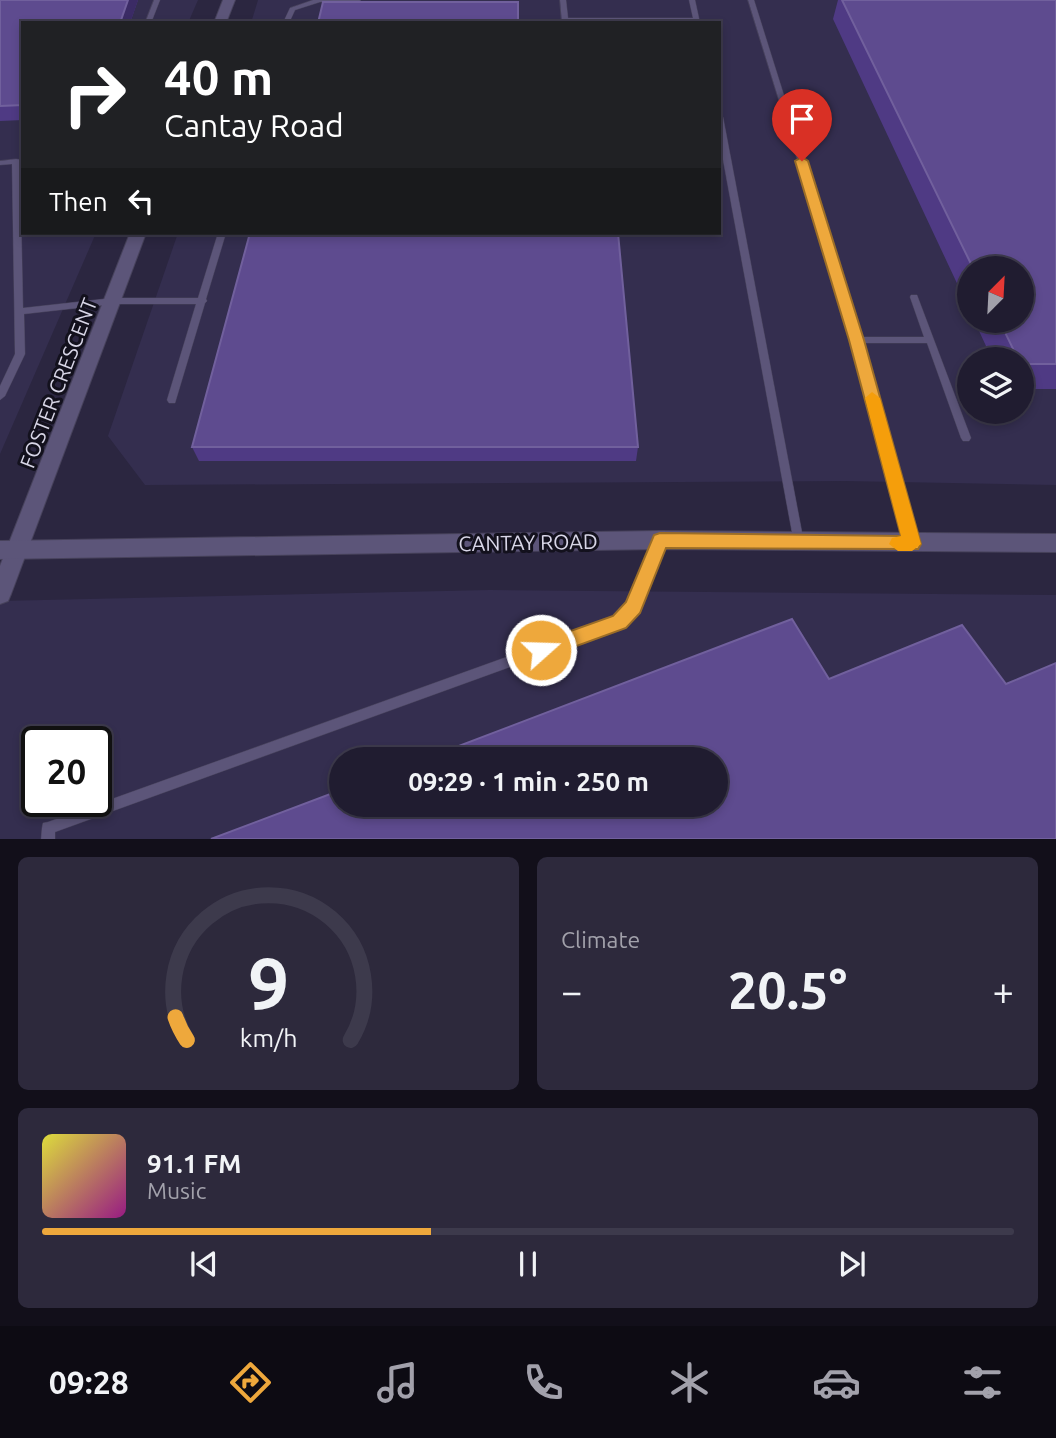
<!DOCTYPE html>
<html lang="en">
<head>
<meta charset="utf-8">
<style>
  body { margin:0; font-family:Ubuntu,sans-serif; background:#2d293c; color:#f1f3f6; height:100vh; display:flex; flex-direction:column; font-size:26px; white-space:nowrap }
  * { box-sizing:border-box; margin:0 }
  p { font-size:23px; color:#a2a1ab }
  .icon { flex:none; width:38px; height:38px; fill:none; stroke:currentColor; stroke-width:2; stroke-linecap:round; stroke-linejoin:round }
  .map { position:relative; height:839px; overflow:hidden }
  .sheet { display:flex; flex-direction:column; gap:18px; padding:18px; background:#120f1a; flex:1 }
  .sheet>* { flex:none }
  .guide { position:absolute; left:21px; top:21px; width:700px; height:214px; border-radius:0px; box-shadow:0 4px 10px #0003,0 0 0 2px #3d3a4c; background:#202124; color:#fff; overflow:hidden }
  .needle { width:46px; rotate:24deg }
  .buttons { position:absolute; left:957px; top:256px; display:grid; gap:14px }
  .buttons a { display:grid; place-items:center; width:77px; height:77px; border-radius:50%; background:#201c30; box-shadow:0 4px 10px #0003,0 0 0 2px #3d3a4c; font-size:35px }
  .speed { position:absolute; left:21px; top:726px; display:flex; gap:14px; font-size:35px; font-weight:700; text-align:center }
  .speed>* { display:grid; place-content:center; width:91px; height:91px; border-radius:50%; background:#201c30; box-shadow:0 4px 10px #0003,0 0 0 2px #3d3a4c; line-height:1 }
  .speed .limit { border:4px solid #111; border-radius:10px; background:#fff; color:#111 }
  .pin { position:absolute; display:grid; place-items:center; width:60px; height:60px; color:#fff; margin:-72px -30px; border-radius:50% 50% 50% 0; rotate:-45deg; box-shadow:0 0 7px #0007 }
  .pin .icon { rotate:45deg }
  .me { position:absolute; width:77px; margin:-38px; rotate:70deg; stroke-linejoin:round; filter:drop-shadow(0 0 5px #0008) }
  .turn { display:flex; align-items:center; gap:24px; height:147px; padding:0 28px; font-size:32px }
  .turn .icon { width:91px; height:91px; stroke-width:2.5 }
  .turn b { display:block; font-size:49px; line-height:60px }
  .then { display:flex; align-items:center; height:66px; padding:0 28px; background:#0003; gap:14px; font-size:26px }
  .big { font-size:52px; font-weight:700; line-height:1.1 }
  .sheet .widget { flex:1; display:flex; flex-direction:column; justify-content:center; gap:10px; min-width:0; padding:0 24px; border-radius:10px; background:#2d293c }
  .sheet .dial { align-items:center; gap:0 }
  .dial svg { height:182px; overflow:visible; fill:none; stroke:#3d3a4c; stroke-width:7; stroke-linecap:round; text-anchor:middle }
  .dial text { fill:#f1f3f6; stroke:none }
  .song { display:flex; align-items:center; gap:21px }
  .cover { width:84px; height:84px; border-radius:10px; background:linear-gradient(135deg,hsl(60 70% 55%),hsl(310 70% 35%)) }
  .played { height:7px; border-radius:4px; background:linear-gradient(90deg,#eea83c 40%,#3d3a4c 40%) }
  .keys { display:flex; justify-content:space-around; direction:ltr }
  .heat { display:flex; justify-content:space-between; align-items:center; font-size:38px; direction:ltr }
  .sheet .tiles { flex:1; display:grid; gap:18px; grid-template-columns:1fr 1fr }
  .widget:last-child { grid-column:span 2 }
  .trip { position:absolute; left:329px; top:747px; width:399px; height:70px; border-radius:35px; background:#201c30; box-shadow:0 4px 10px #0003,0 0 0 2px #3d3a4c; font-weight:700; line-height:70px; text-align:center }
  .dock { display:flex; height:112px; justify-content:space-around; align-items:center; background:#0d0b13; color:#a2a1ab }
  .dock .icon { width:49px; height:49px }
  .dock .active { color:#eea83c }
  .dock b { font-size:32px; color:#f1f3f6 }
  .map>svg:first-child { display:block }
  .built { fill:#342e4f; fill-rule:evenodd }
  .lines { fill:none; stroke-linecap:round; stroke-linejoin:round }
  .service-casing { stroke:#47425b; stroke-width:1 }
  .minor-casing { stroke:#47425b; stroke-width:2 }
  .tertiary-casing { stroke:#47425b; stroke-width:2 }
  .service { fill:#5c5579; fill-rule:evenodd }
  .minor { fill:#5c5579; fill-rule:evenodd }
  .tertiary { fill:#5c5579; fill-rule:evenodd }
  .wall { fill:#4f3a84 }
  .shaded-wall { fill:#3b2b65 }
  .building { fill:#5e4b8f; stroke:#71609d; stroke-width:2 }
  .route { fill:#eea83c; stroke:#9b6d27; stroke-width:2 }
  .slow { fill:#f59e0b }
  .labels { text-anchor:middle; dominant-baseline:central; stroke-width:6; stroke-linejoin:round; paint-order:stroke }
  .street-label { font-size:21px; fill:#d8d6e7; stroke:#13111d }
</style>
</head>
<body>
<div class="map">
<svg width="1056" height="840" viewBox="0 0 1056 840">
  <rect width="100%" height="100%" fill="#2b2640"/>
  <g class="built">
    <polygon points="0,0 198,0 188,23 23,23 23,233 96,233 0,454"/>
    <path d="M258,0H1056V485L845,481L145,485L108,436L178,233H719V23H251ZM970,268H1022V320H970ZM970,359H1022V411H970Z"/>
    <path d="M490,590L1056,595V839H0V601ZM37,742H96V802H37ZM341,760H716V805H341Z"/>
  </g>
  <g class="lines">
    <g class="service-casing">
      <g id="service">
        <polygon points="154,0 160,0 151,23 145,23"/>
        <polygon points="313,0 361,0 358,2 320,2 295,10 289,23 283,23 290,8"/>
        <polygon points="560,0 566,0 568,18 693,18 689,0 695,0 700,23 562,23"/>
        <polygon points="748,0 754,0 860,337 924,337 910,297 911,295 917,295 971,438 969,441 963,441 961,438 927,343 862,343 917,543 916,546 912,548 908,546 907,543 853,340"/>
        <polygon points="719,115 723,117 804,543 803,546 799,548 795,546 794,543 719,138"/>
        <polygon points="16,159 23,160 23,163 20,163 23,308 113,298 198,298 218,233 226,233 206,299 207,301 205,303 175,403 169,403 167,400 196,304 113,304 24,314 25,354 5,396 0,400 0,386 15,354 12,164 0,165 0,161"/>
        <polygon points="660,535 664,537 665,540 637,611 623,626 55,832 55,840 41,840 42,828 43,823 48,822 615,618 629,604 655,540 656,537"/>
      </g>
    </g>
    <g class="minor-casing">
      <g id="minor">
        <polygon points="223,0 235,0 226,23 214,23"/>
        <polygon points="130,233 146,233 11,594 8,601 0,604 0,566"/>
      </g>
    </g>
    <g class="tertiary-casing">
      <polygon id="tertiary" points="660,531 1056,534 1056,552 660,549 0,559 0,541"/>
    </g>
    <use href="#service" class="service"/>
    <use href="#minor" class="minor"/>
    <use href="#tertiary" class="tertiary"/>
  </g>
  <g class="wall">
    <polygon points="0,0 138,0 130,23 23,23 23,120 0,121"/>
    <polygon points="838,0 1056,0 1056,389 1022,389 1022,359 992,359 974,320 1022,320 1022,268 970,268 970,311 833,19"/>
    <polygon points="192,447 638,447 636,461 199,461"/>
  </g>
  <polygon class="shaded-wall" points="128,0 138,0 130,23 120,23"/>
  <g class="building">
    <polygon points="0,0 128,0 120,23 23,23 23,105 0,106"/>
    <polygon points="842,0 1056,0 1056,364 1022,364 1022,359 1018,359 999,320 1022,320 1022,268 973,268"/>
    <polygon points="323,2 518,2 518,23 318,23"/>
    <polygon points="250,233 618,233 638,447 192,447"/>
    <polygon points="792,619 829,679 962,625 1006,684 1056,663 1056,839 211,839 341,790 341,805 716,805 716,760 422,760"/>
  </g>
  <polygon class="route" points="802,157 808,161 864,340 921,544 918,549 666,548 640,613 626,628 541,659 534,656 532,650 534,644 613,616 626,602 654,535 660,533 901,536 849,340 795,161"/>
  <polygon class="slow" points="872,392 880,398 921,544 912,551 898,551 889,544 892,538 901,536 865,398"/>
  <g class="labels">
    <g class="street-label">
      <text transform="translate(58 383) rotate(-69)">FOSTER CRESCENT</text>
      <text transform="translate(528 542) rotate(-1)">CANTAY ROAD</text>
    </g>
  </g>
</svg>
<div class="buttons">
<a><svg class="needle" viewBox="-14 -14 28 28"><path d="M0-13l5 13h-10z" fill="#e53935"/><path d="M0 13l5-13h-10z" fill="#a2a1ab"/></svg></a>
<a><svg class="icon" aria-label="layers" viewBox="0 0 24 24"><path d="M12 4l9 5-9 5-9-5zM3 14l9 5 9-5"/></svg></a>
</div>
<div class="speed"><div class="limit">20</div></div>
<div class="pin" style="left:802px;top:161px;background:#d93025"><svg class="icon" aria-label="arrive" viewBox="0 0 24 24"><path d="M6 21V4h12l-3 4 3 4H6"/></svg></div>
<svg class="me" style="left:541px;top:650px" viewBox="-20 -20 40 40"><circle r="17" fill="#eea83c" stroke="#fff" stroke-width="3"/><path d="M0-11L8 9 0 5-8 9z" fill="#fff"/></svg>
<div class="trip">09:29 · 1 min · 250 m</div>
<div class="guide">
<div class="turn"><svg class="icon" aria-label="right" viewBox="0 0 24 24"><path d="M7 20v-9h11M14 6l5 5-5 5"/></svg><div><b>40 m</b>Cantay Road</div></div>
<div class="then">Then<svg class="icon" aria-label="left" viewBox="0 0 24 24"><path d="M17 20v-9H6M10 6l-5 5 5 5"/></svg></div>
</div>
</div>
<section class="sheet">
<div class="tiles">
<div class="widget dial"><svg viewBox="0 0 100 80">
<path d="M14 69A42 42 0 1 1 86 69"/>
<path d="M14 69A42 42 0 0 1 9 59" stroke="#eea83c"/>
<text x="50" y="56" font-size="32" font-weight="700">9</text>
<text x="50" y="72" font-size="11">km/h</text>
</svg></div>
<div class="widget"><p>Climate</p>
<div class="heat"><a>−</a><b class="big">20.5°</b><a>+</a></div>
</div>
<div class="widget">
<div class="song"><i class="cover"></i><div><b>91.1 FM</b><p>Music</p></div></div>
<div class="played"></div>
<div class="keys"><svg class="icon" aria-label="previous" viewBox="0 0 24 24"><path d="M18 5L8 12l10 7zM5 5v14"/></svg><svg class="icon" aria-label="pause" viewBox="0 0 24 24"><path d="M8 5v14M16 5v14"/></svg><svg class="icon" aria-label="next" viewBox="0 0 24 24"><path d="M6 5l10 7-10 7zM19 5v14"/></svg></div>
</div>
</div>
</section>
<nav class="dock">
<b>09:28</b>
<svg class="icon active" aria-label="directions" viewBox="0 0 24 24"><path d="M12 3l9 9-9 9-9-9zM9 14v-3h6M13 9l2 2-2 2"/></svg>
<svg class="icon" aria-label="music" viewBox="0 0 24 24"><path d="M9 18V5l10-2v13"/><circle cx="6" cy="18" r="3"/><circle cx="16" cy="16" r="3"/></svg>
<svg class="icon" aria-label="phone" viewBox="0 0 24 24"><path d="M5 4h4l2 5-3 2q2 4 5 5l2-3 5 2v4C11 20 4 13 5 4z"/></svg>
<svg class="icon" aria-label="climate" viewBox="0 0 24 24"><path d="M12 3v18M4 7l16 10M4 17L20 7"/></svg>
<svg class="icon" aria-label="car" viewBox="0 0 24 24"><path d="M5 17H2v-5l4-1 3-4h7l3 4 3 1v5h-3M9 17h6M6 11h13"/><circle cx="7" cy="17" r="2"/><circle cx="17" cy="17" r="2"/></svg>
<svg class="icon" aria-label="filters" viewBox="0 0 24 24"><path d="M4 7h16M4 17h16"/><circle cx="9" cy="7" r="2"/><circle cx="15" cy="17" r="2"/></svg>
</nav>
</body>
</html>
